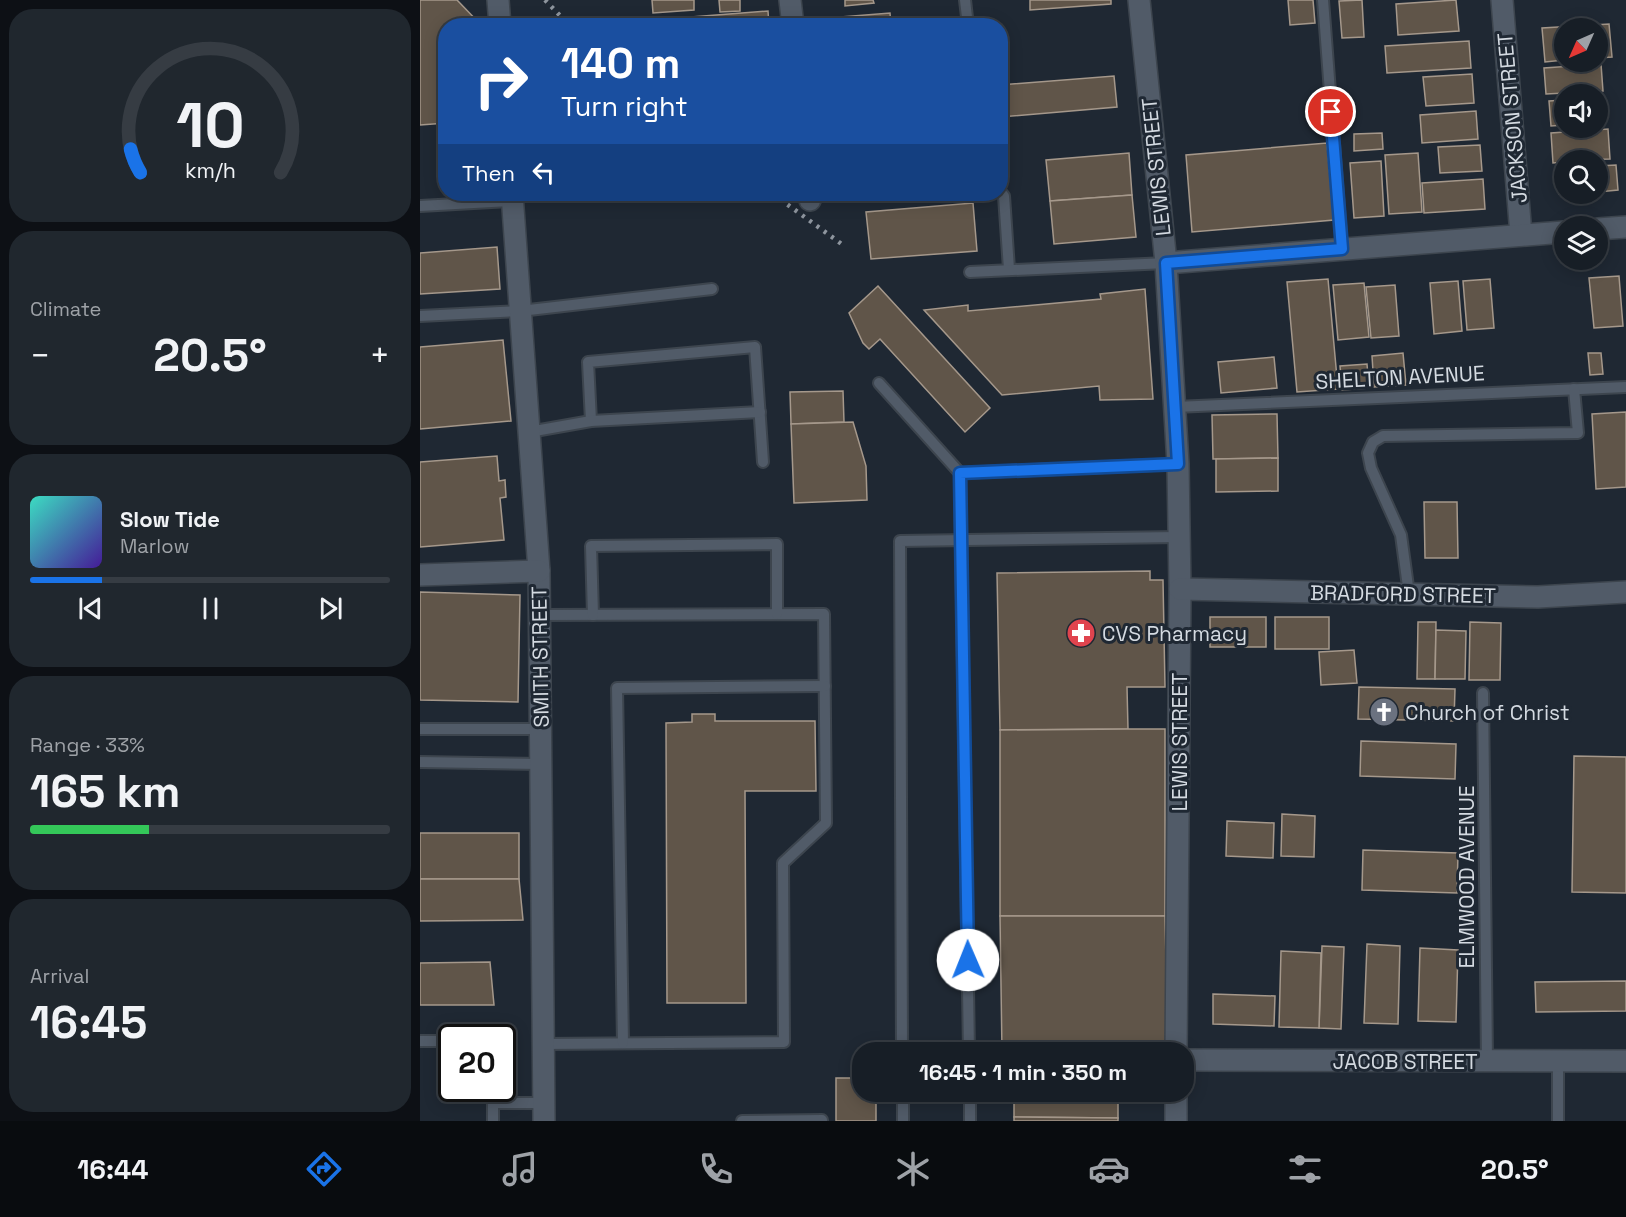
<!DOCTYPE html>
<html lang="en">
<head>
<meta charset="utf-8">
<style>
  body { margin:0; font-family:"Space Grotesk",sans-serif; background:#20272e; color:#f1f3f6; height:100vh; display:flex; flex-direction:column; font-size:22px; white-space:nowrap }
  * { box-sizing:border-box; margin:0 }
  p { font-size:20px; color:#9ea2a7 }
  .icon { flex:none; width:33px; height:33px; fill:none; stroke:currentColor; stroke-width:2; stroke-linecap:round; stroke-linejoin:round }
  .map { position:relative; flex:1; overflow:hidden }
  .sheet { display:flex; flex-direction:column; gap:9px; padding:9px; background:#0d1015; width:420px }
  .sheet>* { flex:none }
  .banner { position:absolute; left:18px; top:18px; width:570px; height:183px; border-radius:24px; box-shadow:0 3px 15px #0003,0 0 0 2px #363c43; background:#1a4fa0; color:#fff; overflow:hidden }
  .needle { width:39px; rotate:225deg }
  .tools { position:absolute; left:1134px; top:18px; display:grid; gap:12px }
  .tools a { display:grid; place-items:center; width:54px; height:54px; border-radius:50%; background:#171e26; box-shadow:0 3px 15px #0003,0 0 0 2px #363c43; font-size:30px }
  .speed { position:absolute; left:18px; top:1024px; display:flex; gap:12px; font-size:30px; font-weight:700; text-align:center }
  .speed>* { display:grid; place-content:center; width:78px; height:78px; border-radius:50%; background:#171e26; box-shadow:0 3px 15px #0003,0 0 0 2px #363c43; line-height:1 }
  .speed .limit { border:3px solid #111; border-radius:9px; background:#fff; color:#111 }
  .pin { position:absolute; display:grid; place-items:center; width:51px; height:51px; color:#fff; margin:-26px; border:3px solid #fff; border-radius:50%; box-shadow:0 2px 6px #0007 }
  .me { position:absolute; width:66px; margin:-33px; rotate:359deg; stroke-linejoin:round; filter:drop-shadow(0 0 4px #0008) }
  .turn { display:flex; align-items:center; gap:21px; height:126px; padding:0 24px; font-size:27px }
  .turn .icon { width:78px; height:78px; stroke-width:2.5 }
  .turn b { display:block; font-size:42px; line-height:51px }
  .then { display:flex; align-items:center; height:57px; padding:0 24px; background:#0003; gap:12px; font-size:22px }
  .big { font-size:45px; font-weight:600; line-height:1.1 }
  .sheet .widget { flex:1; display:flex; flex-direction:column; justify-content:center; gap:9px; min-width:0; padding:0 21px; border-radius:24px; background:#20272e }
  .sheet .dial { align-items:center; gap:0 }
  .dial svg { height:156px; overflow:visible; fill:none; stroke:#363c43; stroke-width:7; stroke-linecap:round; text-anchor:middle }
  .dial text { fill:#f1f3f6; stroke:none }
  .song { display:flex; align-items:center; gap:18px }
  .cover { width:72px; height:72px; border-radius:9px; background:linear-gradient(135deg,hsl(170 70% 55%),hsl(260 70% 35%)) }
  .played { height:6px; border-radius:3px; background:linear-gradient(90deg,#1a73e8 20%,#363c43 20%) }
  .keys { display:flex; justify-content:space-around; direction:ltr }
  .heat { display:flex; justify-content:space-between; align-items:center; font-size:33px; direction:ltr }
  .charge { height:9px; border-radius:4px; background:linear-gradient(90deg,#34c759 33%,#363c43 0) }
  .trip { position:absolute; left:432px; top:1042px; width:342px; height:60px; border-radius:24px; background:#171e26; box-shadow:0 3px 15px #0003,0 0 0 2px #363c43; font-weight:600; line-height:60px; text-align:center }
  .menu { display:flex; height:96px; justify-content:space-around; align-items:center; background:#090c0f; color:#9ea2a7 }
  .menu .icon { width:42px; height:42px }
  .menu .on { color:#1a73e8 }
  .menu b { font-size:27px; color:#f1f3f6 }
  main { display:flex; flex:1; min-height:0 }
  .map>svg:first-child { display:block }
  .building { fill:#605549; stroke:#a5988b; stroke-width:1.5 }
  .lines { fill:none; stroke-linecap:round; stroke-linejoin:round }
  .lane-casing { stroke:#3d454e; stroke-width:14 }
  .street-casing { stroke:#3d454e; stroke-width:24 }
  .lane { stroke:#515b68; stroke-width:10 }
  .street { stroke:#515b68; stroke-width:21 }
  .rail { stroke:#8e959e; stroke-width:4.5; stroke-dasharray:3 6; stroke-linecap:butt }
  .route-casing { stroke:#114b97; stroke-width:15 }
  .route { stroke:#1a73e8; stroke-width:10 }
  .labels { text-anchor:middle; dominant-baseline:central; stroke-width:6; stroke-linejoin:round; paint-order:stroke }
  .street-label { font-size:21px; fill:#d4dae1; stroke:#1f2833 }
  .poi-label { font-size:21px; fill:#d4dae1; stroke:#1f2833; text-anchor:start }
</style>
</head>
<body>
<main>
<section class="sheet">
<div class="widget dial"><svg viewBox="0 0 100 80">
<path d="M14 69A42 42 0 1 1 86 69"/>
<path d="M14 69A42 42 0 0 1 9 57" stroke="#1a73e8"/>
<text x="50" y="56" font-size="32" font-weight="700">10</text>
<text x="50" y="72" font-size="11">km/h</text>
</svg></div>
<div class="widget"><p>Climate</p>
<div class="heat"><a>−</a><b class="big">20.5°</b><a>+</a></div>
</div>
<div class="widget">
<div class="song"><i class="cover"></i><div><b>Slow Tide</b><p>Marlow</p></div></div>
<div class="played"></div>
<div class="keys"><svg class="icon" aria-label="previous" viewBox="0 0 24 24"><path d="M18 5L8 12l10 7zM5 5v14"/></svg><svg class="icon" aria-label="pause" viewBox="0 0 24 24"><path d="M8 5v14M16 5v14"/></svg><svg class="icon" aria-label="next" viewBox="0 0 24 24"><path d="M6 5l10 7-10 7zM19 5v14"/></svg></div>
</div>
<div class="widget"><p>Range · 33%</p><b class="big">165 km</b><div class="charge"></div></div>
<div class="widget"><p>Arrival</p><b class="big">16:45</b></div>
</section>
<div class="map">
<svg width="1206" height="1121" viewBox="0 0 1206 1121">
  <rect width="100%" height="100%" fill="#1f2833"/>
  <g class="building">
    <polygon points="0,0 37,0 62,26 26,26 26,123 0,125"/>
    <polygon points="232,0 274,0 274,10 233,13"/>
    <polygon points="299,0 320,0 320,11 300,12"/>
    <polygon points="425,0 453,0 454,3 425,6"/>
    <polygon points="610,0 691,0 691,4 610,10"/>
    <polygon points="868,0 893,0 895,23 870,25"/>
    <polygon points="942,0 944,37 922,38 919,1"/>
    <polygon points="1036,0 1039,31 978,35 976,4"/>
    <polygon points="348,11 349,26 233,26 233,20"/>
    <polygon points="470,13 471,26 422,26 421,17"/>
    <polygon points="1189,24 1192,57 1178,58 1178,28 1144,28 1144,60 1125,62 1122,28"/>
    <polygon points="1049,41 1051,68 967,73 965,46"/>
    <polygon points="1181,64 1183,91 1126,94 1124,68"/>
    <polygon points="1052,74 1054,103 1006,106 1003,77"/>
    <polygon points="694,76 697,107 580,117 580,85"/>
    <polygon points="1182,97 1184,122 1178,123 1178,98"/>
    <polygon points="1144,100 1144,125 1131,126 1129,101"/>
    <polygon points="1056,111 1058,139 1002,143 1000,115"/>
    <polygon points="1188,129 1190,159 1144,160 1144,162 1133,163 1131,133"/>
    <polygon points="962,133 963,149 934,151 934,134"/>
    <polygon points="907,143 914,220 772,232 766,155"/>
    <polygon points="1060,145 1062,171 1020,173 1018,147"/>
    <polygon points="709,153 712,195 630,201 626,160"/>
    <polygon points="998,153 1002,212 969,214 965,155"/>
    <polygon points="961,161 964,216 934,218 930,163"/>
    <polygon points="1196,165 1198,190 1178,192 1178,166"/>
    <polygon points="1137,168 1144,168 1144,194 1149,194 1139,194"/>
    <polygon points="1063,179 1065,209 1004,213 1002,183"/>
    <polygon points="712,195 716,237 634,244 630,201"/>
    <polygon points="553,203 557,251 451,259 446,212"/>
    <polygon points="77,247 80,289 0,294 0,253"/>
    <polygon points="1199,276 1203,326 1174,328 1169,278"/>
    <polygon points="908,279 918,389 877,392 867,282"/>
    <polygon points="1070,279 1074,328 1047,330 1043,281"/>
    <polygon points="1038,281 1042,331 1014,334 1010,283"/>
    <polygon points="944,283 949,337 918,340 913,285"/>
    <polygon points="975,285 979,336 951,338 946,287"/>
    <polygon points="458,286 570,408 545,432 460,339 449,349 443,343 429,313"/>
    <polygon points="725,289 733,399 680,400 679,386 582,395 504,310 548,305 548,311 681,299 680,294"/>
    <polygon points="83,340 91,421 0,429 0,347"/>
    <polygon points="983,353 986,385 954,387 952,356"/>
    <polygon points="1168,353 1181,353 1183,374 1170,375"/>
    <polygon points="854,357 857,388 801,393 798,362"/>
    <polygon points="947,364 949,388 922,390 920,366"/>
    <polygon points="423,391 424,422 371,424 370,392"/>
    <polygon points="1206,412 1206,487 1176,489 1172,414"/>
    <polygon points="857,414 858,458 793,459 792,415"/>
    <polygon points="433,422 446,466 447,500 374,503 371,424"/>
    <polygon points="77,456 79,481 85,480 86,497 80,498 84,540 0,547 0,462"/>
    <polygon points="858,458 858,491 796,492 796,459"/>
    <polygon points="1004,502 1037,502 1038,558 1005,558"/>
    <polygon points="730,571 730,580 743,580 745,687 707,687 708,729 580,730 577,573"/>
    <polygon points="0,592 100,595 98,702 0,700"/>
    <rect x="790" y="617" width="56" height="30"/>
    <rect x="855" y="617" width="54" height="32"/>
    <polygon points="998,622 1016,622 1015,679 997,679"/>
    <polygon points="1050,622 1081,623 1080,680 1049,680"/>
    <polygon points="1016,630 1046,631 1045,679 1015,679"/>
    <polygon points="934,650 937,683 901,685 899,652"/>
    <polygon points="939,687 1035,689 1034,721 938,719"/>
    <polygon points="272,714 295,714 295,721 395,721 396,791 325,791 326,1003 247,1003 246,723 272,722"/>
    <polygon points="708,729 745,729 745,916 580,916 580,730"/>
    <polygon points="941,741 1036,744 1035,779 940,776"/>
    <polygon points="1154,756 1206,757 1206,893 1152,892"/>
    <polygon points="862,814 895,816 894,857 861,856"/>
    <polygon points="807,821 854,823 853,858 806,856"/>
    <rect x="0" y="833" width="99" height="46"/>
    <polygon points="943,850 1038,853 1037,893 942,890"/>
    <polygon points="0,879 99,879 103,920 0,921"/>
    <polygon points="580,916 745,916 748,1053 582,1053"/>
    <polygon points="947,944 980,946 978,1024 944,1023"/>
    <polygon points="902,946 924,947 921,1029 899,1028"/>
    <polygon points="1000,948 1038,950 1036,1022 998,1021"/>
    <polygon points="861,951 901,953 899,1028 859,1027"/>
    <polygon points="70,962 74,1005 0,1005 0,963"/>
    <polygon points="1206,981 1206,1011 1116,1012 1115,982"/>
    <polygon points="793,994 855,996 854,1026 793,1024"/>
    <polygon points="416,1078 442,1078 442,1092 456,1092 456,1121 416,1121"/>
    <polygon points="594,1092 698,1092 698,1118 594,1117"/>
    <polygon points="594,1117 698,1118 698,1121 594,1121"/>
  </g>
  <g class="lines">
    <g class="lane-casing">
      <g id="lane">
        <polyline points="545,0 548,26"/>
        <polyline points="903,0 922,249"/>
        <polyline points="580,191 584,196 589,269"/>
        <polyline points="0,206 92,201"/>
        <polyline points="550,272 746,263"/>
        <polyline points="0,316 100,311 292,289"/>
        <polyline points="459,383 540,473 549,1053"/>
        <polyline points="755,407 1206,387"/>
        <polyline points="171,421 168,362 335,347 343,462"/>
        <polyline points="109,432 171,421 340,412"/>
        <polyline points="540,473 758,464"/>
        <polyline points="989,594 981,535 951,468 948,453 953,442 963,436 1158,433 1154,389"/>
        <polyline points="119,615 404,614 406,823 363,863 364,1042 123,1044"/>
        <polyline points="173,615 171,546 357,544 357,614"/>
        <polyline points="1063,693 1067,1061"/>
        <polyline points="0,729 120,729"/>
        <polyline points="0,762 120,764"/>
        <polyline points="0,1041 32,1041"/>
        <polyline points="203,1043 197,688 405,686"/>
        <polyline points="482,1053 480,541 759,537"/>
        <polyline points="73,1089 73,1121"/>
        <polyline points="483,1092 483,1121"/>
        <polyline points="550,1092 550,1121"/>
        <polyline points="73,1103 123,1103"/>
        <polyline points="322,1121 402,1120"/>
        <polyline points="1138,1121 1138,1062"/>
      </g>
    </g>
    <g class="street-casing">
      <g id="street">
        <polyline points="78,0 80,26"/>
        <polyline points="370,0 373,26"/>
        <polyline points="719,0 746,263 758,464 760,589 756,1053"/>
        <polyline points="1082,0 1101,235"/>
        <polyline points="92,194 119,571 124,1121"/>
        <polyline points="389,194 390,200"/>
        <polyline points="1178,229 1206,227"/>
        <polyline points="746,263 1144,232"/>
        <polyline points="0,575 119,571"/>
        <polyline points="760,589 1118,597 1206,592"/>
        <polyline points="764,1060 1206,1061"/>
        <polyline points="756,1121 756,1092"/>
      </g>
    </g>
    <use href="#lane" class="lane"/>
    <use href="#street" class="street"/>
    <g class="rail">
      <polyline points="125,0 150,26"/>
      <polyline points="353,194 423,245"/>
    </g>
  </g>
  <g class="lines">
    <g class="route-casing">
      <polyline id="route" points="548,960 540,473 758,464 746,263 922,249 911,112"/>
    </g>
    <use href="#route" class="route"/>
  </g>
  <defs>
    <g id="pharmacy-disc" transform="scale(1.5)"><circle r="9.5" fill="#e0444e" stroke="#1f2833"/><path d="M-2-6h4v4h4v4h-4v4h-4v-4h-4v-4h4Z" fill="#fff"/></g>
    <g id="church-disc" transform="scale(1.5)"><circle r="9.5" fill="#6b7280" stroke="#1f2833"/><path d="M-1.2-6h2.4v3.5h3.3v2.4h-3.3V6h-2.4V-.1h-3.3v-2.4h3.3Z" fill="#fff"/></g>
  </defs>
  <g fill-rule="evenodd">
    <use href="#pharmacy-disc" x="661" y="633"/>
    <use href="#church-disc" x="964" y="712"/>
  </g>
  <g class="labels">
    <g class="street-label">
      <text transform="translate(1092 118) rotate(-95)">JACKSON STREET</text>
      <text transform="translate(736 167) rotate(-96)">LEWIS STREET</text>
      <text transform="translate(980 377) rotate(-3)">SHELTON AVENUE</text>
      <text transform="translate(983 594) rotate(1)">BRADFORD STREET</text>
      <text transform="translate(120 657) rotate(-91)">SMITH STREET</text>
      <text transform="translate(759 742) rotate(-90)">LEWIS STREET</text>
      <text transform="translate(1046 877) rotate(-90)">ELMWOOD AVENUE</text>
      <text x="985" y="1061">JACOB STREET</text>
    </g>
    <g class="poi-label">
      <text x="682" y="633">CVS Pharmacy</text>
      <text x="985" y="712">Church of Christ</text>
    </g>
  </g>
</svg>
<div class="tools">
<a><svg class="needle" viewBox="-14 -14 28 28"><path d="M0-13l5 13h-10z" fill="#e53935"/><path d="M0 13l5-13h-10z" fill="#9ea2a7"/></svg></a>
<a><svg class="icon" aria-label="sound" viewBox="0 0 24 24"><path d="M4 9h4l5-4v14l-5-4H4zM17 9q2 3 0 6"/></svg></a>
<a><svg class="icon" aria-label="search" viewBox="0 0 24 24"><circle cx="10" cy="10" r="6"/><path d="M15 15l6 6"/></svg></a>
<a><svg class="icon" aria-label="layers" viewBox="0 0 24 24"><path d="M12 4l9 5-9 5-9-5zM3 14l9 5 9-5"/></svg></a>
</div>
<div class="speed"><div class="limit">20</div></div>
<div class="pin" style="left:911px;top:112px;background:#d93025"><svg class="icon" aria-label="arrive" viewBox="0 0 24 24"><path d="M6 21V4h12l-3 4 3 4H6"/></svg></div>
<svg class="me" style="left:548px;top:960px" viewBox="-20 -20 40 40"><circle r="19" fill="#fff"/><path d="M0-13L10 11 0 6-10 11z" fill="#1a73e8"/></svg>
<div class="trip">16:45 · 1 min · 350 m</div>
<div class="banner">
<div class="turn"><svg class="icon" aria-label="right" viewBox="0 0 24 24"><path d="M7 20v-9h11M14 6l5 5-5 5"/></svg><div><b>140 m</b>Turn right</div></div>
<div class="then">Then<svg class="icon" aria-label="left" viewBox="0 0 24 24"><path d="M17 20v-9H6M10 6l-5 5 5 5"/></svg></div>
</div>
</div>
</main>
<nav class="menu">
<b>16:44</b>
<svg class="icon on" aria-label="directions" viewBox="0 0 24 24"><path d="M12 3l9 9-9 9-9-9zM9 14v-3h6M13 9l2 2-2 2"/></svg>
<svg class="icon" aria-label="music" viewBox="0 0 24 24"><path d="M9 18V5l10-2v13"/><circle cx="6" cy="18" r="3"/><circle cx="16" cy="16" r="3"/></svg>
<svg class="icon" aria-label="phone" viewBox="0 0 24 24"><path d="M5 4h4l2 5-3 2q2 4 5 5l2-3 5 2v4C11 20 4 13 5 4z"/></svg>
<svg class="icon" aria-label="climate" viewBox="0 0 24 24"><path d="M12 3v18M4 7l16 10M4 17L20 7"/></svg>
<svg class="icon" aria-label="car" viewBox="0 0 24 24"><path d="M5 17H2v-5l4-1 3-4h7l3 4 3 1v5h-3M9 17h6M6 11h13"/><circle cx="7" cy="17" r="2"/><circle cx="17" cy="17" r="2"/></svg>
<svg class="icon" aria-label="filters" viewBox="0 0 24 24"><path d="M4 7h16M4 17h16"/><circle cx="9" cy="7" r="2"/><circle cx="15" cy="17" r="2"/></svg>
<b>20.5°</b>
</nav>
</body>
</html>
